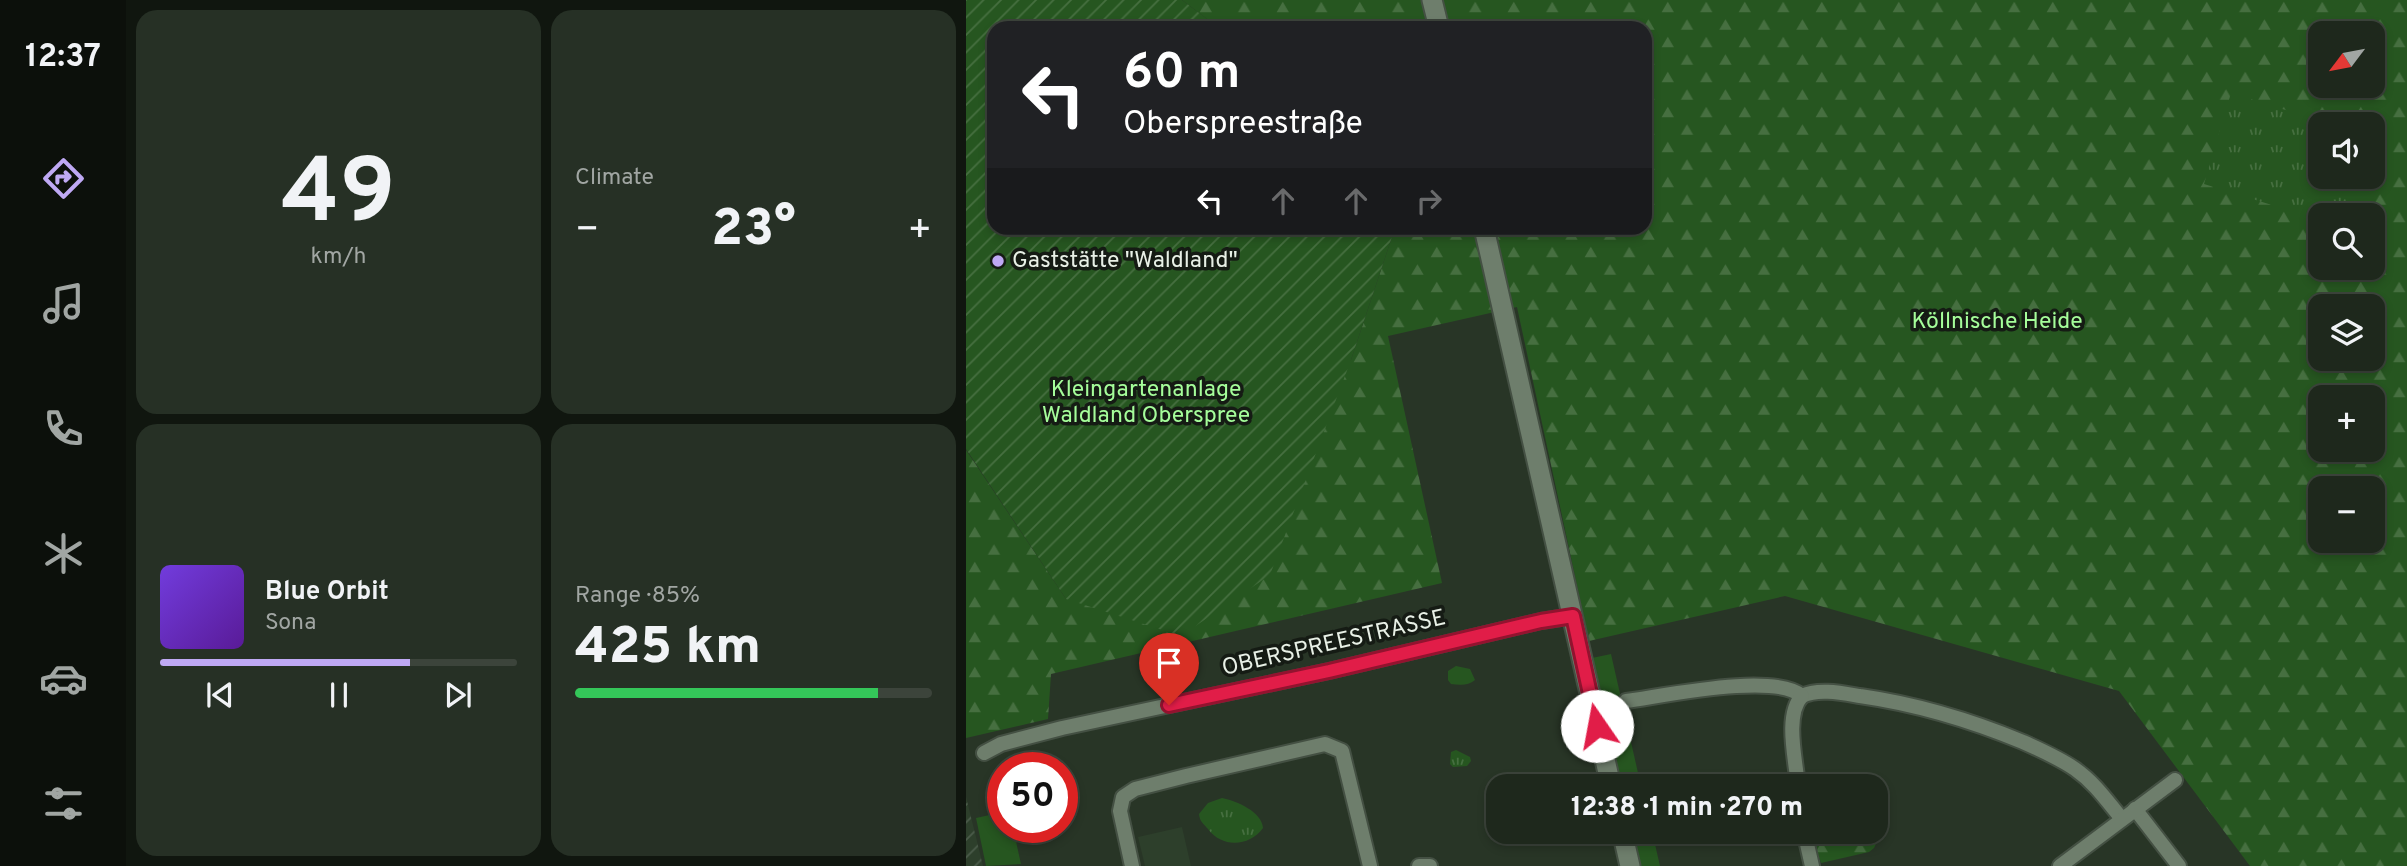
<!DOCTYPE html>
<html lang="en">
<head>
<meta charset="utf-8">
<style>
  body { margin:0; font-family:Overpass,sans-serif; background:#263025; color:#f1f3f6; height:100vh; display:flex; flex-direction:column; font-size:26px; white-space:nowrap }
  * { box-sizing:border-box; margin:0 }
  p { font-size:23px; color:#a1a6a3 }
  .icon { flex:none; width:38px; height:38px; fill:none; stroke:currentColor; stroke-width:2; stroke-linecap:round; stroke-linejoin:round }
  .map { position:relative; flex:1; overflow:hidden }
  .details { display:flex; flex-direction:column; gap:10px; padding:10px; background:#10160f; width:840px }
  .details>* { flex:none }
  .hud { position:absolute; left:21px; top:21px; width:665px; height:214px; border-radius:21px; box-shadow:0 4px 10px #0003,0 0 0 2px #3c443b; background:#202124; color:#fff; overflow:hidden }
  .needle { width:46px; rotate:238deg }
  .buttons { position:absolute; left:1342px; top:21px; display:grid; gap:14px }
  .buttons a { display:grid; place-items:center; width:77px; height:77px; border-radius:14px; background:#1e281c; box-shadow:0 4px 10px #0003,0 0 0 2px #3c443b; font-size:35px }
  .speed { position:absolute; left:21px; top:752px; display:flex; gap:14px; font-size:35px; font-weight:700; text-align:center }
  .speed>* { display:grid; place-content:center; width:91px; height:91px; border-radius:50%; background:#1e281c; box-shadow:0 4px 10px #0003,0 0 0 2px #3c443b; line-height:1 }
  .speed .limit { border:10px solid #d22; background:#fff; color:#111 }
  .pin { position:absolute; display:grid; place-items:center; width:60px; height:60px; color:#fff; margin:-72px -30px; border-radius:50% 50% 50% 0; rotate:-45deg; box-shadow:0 0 7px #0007 }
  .pin .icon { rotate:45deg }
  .me { position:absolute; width:77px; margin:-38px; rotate:348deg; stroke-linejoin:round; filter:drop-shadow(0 0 5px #0008) }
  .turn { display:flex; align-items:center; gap:24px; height:147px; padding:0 21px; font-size:32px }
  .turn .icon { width:91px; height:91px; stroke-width:2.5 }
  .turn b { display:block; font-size:49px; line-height:60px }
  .lanes { display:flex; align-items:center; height:66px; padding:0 21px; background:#0003; justify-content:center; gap:35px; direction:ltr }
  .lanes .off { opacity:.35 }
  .big { font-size:52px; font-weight:800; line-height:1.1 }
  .details .widget { flex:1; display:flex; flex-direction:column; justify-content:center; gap:10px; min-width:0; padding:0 24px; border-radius:21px; background:#263025 }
  .details .dial { align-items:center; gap:0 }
  .dial b { font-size:91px; line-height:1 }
  .song { display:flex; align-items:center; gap:21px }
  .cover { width:84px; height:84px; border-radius:10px; background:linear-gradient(135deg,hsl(260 70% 55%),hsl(270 70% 35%)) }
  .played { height:7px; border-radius:4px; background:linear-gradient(90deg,#bfa9f4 70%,#3c443b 70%) }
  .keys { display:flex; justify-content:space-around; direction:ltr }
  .heat { display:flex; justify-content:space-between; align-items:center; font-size:38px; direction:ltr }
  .charge { height:10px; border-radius:5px; background:linear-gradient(90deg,#34c759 85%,#3c443b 0) }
  .details .tiles { flex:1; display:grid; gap:10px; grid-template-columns:repeat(2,1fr) }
  .trip { position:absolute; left:520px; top:774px; width:402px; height:70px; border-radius:21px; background:#1e281c; box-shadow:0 4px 10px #0003,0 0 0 2px #3c443b; font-weight:800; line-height:70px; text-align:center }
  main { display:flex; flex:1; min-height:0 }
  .tabs { display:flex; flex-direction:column; width:126px; justify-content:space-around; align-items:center; background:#0c100b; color:#a1a6a3 }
  .tabs .icon { width:49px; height:49px }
  .tabs .on { color:#bfa9f4 }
  .tabs b { font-size:32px; color:#f1f3f6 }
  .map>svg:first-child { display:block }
  .built { fill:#2d3f2b }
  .industrial { fill:url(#industrial-furrows) }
  .grass { fill:#265620 }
  .forest { fill:url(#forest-firs); fill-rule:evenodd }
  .park { fill:url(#park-tufts) }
  .garden { fill:url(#garden-furrows) }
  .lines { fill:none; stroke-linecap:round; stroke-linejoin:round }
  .minor-casing { stroke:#445043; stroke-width:18 }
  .secondary-casing { stroke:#445043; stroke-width:23 }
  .minor { stroke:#6e7e6c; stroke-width:14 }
  .secondary { stroke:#6e7e6c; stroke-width:19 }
  .route-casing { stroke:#92132f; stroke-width:18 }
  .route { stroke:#e11d48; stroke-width:12 }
  .poi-dot { fill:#bfa9f4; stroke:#151b14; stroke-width:2.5 }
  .labels { text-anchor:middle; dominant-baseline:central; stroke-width:7; stroke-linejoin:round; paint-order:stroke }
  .poi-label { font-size:23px; fill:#e8f0e6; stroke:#151b14; text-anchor:start }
  .park-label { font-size:23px; fill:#a5fd9a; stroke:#151b14 }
  .street-label { font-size:23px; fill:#e8f0e6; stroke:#151b14 }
</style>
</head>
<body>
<main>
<nav class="tabs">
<b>12:37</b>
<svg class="icon on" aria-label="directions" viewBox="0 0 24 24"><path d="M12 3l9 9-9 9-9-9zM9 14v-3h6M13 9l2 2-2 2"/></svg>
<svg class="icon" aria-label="music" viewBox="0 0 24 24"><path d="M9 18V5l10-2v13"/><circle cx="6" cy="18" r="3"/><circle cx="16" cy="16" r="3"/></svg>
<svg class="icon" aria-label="phone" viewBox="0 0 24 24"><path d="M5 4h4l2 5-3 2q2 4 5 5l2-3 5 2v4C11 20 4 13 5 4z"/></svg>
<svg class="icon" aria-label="climate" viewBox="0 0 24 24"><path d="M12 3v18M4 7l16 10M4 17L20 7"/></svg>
<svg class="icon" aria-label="car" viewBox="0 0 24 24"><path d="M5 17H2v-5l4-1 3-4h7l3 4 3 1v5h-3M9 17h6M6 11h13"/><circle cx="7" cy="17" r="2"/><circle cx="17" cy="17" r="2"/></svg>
<svg class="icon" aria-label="filters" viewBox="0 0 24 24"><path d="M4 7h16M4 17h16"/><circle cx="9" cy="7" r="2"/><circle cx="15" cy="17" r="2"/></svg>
</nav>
<section class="details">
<div class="tiles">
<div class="widget dial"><b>49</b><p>km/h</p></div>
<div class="widget"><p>Climate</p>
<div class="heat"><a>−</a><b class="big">23°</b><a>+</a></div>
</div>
<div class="widget">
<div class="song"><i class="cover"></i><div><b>Blue Orbit</b><p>Sona</p></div></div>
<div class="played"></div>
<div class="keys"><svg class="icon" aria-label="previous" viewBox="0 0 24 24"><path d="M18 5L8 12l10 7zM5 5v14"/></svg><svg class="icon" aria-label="pause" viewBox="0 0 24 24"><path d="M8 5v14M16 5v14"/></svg><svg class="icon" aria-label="next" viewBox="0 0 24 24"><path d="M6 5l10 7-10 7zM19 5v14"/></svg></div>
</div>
<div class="widget"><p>Range · 85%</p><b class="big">425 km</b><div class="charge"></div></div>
</div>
</section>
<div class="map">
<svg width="1441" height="866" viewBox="0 0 1441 866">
  <defs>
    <pattern id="industrial-furrows" width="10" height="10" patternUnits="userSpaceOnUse" patternTransform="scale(1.75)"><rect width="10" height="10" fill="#2d3f2b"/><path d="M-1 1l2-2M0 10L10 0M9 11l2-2" fill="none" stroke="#4b5b4a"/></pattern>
    <pattern id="forest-firs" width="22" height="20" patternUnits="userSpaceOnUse" patternTransform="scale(1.75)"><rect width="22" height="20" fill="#265620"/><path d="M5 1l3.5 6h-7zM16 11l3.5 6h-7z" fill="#466f40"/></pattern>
    <pattern id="park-tufts" width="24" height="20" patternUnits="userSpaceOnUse" patternTransform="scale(1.75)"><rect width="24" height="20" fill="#265620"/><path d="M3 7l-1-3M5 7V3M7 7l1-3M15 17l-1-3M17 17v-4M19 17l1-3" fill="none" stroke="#466f40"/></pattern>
    <pattern id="garden-furrows" width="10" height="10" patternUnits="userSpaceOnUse" patternTransform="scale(1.75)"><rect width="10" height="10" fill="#265620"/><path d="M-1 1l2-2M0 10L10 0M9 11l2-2" fill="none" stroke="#466f40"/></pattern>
  </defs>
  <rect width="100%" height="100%" fill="#283526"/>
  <polygon class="built" points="216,827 225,866 179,866 172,837"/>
  <polygon class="industrial" points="0,797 17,866 0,866"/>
  <g class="grass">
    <polygon points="645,654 675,786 655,786 626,658"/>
    <polygon points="37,812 37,828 47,828 55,864 20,866 10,818"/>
    <polygon points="665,831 686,831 694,866 673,866"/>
  </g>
  <g class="forest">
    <path d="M216,0H1441V866H1284L1153,691L819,596L623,641L551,307L422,336L476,583L85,674L82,719L0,738V450L100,599L385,360L429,228H679V28H253ZM1354,33H1407V86H1354ZM1354,124H1407V177H1354ZM1354,215H1407V268H1354ZM1354,306H1407V359H1354ZM1354,397H1407V450H1354ZM1354,488H1407V541H1354Z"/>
    <polygon points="882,831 906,831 911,841 908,848 903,852 855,863 848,843 851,838"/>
  </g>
  <g class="park">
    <polygon points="1265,93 1364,124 1354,124 1354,177 1407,177 1407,138 1417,141 1397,215 1354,215 1354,220 1238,184"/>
    <path d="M490,666L504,669L509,680C502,686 494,685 485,684L482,680V671Z"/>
    <polygon points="490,750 504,757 505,761 501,766 487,767 484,764 485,752"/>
    <path d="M256,798C271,801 296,812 297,828C283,847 256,848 242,829C237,823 234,822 233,814L242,803Z"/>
    <polygon points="612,831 609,839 597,842 595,838 586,835 585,832"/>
  </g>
  <polygon class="garden" points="0,0 216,0 253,28 28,28 28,228 429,228 385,360 304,575 215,636 100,599 0,449"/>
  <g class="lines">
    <g class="minor-casing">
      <g id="minor">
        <path d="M836,696C852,688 876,693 894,696C950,704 1004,720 1057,742C1075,750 1093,758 1109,769C1129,783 1141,801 1156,819"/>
        <path d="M660,701C698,696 808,672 836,696"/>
        <polyline points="18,753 35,744 96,728 363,671 575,621 607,616"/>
        <path d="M832,786C830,761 818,715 836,696"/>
        <polyline points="1169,809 1213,866"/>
        <polyline points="838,831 846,866"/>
        <polyline points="166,866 154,811 157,797 169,789 220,776 359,744 376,751 404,866"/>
        <polyline points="453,866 464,866"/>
        <polyline points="1094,866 1209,780"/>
      </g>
    </g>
    <g class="secondary-casing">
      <g id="secondary">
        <polyline points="466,0 473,28"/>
        <polyline points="518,228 645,786"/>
        <polyline points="656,831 664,866"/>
      </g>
    </g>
    <use href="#minor" class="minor"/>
    <use href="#secondary" class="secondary"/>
  </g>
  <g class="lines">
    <g class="route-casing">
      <polyline id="route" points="203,705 363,671 575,621 607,616 631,726"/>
    </g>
    <use href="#route" class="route"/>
  </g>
  <circle class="poi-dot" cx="32" cy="261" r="7"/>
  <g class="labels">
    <g class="poi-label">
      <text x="46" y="261">Gaststätte "Waldland"</text>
    </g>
    <g class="park-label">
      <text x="1031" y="322">Köllnische Heide</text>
      <text x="180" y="390">Kleingartenanlage<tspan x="180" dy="26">Waldland Oberspree</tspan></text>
    </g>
    <g class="street-label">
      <text transform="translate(368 644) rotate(-13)">OBERSPREESTRASSE</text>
    </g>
  </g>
</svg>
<div class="buttons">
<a><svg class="needle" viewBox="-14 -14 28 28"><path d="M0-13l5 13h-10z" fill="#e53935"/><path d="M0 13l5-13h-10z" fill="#a1a6a3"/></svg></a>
<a><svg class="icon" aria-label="sound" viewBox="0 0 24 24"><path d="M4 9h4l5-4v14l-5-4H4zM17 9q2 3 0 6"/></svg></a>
<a><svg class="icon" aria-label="search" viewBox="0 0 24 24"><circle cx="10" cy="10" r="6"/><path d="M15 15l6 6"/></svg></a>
<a><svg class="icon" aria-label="layers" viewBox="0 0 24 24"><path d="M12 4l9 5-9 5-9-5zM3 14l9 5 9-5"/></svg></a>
<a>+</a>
<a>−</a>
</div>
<div class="speed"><div class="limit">50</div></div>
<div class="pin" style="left:203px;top:705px;background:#d93025"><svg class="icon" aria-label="arrive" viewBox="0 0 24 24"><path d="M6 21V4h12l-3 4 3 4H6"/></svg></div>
<svg class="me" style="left:631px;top:726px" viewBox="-20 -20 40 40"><circle r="19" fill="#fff"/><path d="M0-13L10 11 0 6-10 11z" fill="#e11d48"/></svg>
<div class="trip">12:38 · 1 min · 270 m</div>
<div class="hud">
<div class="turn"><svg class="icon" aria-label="left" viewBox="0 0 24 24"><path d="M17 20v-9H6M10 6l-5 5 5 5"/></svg><div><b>60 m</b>Oberspreestraße</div></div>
<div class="lanes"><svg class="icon" aria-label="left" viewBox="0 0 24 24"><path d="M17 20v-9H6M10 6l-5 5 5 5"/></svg><svg class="icon off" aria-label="ahead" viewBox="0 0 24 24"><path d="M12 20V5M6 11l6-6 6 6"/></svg><svg class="icon off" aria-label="ahead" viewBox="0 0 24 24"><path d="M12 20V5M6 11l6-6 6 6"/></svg><svg class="icon off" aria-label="right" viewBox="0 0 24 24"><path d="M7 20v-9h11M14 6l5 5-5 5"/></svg></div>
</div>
</div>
</main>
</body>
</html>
